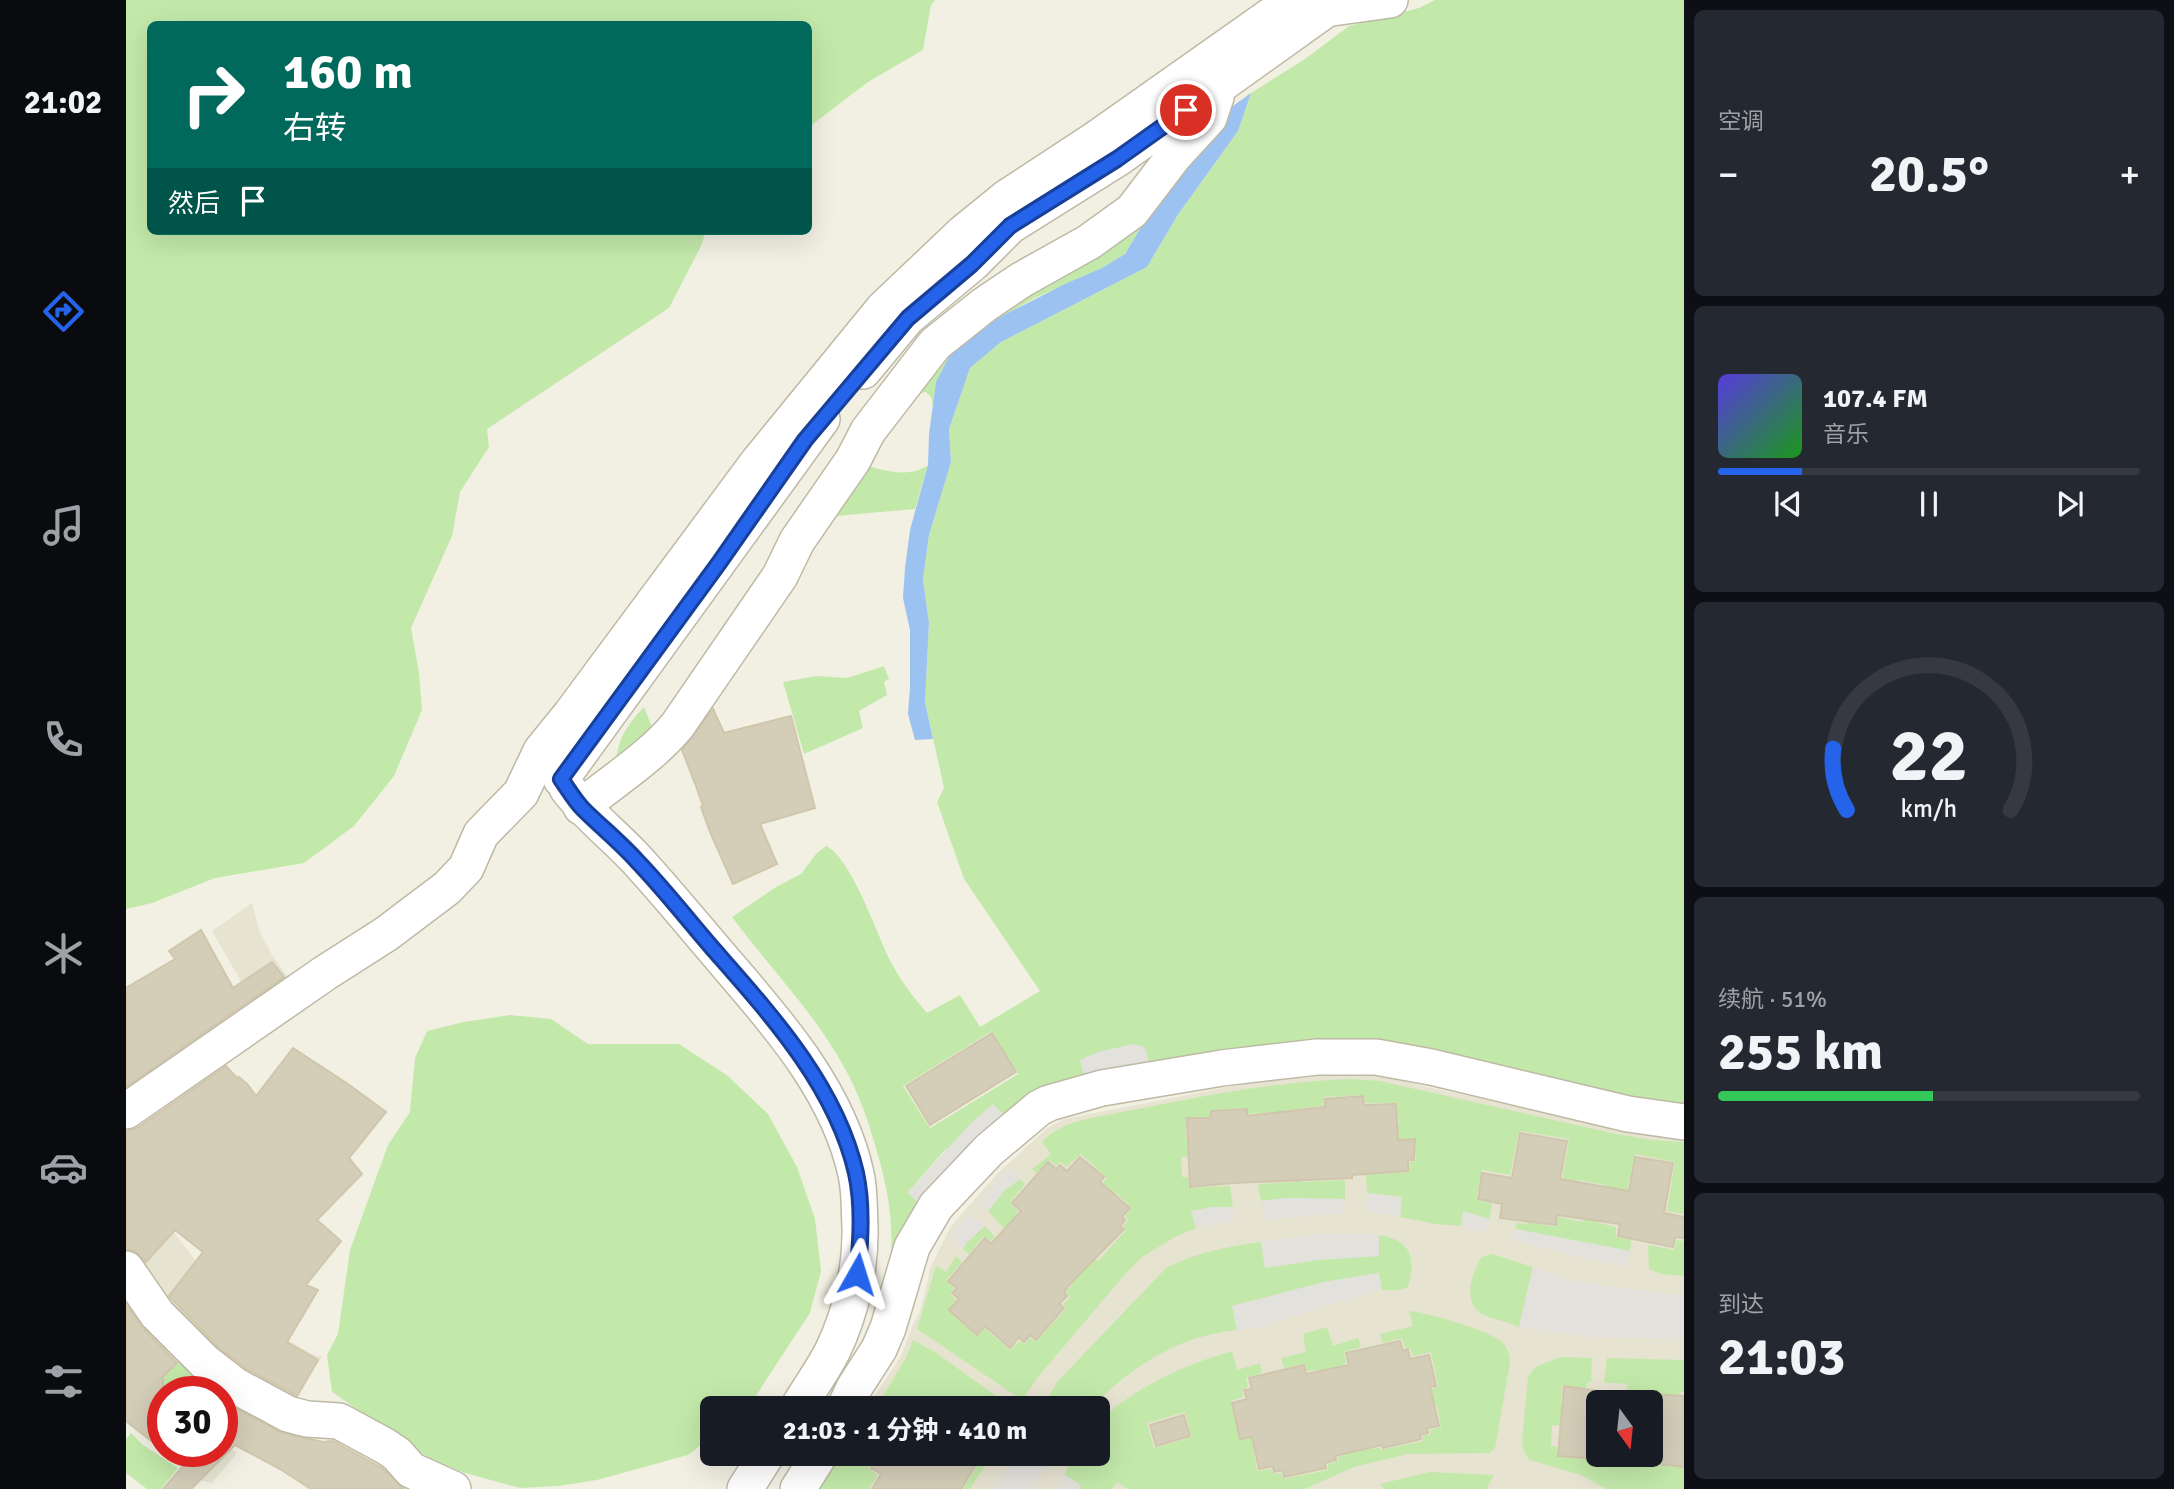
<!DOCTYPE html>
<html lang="zh">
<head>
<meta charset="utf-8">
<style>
  body { margin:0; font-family:Signika,"Noto Sans SC",sans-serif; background:#242831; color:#f1f3f6; height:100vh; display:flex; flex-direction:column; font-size:26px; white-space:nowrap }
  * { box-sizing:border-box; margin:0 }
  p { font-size:23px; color:#9ea1a6 }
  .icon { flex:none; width:38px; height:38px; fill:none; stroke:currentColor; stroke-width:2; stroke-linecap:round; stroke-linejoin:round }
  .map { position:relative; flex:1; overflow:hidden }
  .panel { display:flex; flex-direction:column; gap:10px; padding:10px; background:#0d0f14; width:490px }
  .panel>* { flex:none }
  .top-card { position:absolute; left:21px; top:21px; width:665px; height:214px; border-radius:10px; box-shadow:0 7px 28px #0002; background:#00695c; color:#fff; overflow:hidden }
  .needle { width:46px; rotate:165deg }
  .tools { position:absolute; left:1460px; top:1390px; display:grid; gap:14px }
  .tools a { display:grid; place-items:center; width:77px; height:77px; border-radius:10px; background:#171b24; box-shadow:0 7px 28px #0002; font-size:35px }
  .speed { position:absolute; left:21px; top:1376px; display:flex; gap:14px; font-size:35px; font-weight:700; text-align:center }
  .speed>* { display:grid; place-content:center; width:91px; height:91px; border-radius:50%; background:#171b24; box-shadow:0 7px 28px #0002; line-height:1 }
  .speed .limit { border:10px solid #d22; background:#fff; color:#111 }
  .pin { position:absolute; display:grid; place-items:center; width:60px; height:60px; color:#fff; margin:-30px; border:4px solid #fff; border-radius:50%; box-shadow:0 2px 7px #0007 }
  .me { position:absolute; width:77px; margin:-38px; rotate:6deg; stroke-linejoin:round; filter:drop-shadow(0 0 5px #0008) }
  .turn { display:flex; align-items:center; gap:24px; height:147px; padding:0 21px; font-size:32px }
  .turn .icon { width:91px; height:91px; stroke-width:2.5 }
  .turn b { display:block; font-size:49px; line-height:60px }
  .then { display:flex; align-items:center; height:66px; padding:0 21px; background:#0003; gap:14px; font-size:26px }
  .big { font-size:52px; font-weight:700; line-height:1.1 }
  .panel .tile { flex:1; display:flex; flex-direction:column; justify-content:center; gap:10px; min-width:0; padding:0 24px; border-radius:10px; background:#242831 }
  .panel .dial { align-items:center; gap:0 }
  .dial svg { height:182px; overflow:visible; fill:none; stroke:#363941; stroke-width:7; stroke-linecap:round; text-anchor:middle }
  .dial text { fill:#f1f3f6; stroke:none }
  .song { display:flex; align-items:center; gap:21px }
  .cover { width:84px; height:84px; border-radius:10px; background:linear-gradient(135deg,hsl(250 70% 55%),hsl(120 70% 35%)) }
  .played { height:7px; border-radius:4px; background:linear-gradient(90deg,#2563eb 20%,#363941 20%) }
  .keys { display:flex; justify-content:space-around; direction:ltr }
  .heat { display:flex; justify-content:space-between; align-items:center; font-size:38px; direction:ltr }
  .charge { height:10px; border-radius:5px; background:linear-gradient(90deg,#34c759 51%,#363941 0) }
  .trip { position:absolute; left:574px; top:1396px; width:410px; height:70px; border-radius:10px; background:#171b24; box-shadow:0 7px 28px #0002; font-weight:700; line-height:70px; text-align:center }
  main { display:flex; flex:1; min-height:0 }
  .tabs { display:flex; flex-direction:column; width:126px; justify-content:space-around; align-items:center; background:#090b0e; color:#9ea1a6 }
  .tabs .icon { width:49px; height:49px }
  .tabs .current { color:#2563eb }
  .tabs b { font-size:32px; color:#f1f3f6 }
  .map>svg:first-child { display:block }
  .residential { fill:#e6e3d1; fill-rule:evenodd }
  .green { fill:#c3e9aa; fill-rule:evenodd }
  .parking { fill:#e2e1dc }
  .water { fill:#9cc2f2 }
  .building { fill:#d4cdb8; stroke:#cfc6ab; stroke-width:2 }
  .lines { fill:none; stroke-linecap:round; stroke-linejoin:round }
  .minor-casing { stroke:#beb9a5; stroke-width:38 }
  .minor { stroke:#fff; stroke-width:35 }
  .route-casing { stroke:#184099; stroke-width:18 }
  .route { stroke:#2563eb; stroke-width:12 }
</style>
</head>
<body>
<main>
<nav class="tabs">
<b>21:02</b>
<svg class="icon current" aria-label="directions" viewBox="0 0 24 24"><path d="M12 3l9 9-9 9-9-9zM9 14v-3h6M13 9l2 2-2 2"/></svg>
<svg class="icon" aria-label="music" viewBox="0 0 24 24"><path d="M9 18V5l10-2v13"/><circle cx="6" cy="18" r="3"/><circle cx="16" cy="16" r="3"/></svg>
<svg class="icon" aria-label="phone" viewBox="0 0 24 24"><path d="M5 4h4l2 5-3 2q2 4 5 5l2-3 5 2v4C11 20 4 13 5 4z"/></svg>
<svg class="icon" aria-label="climate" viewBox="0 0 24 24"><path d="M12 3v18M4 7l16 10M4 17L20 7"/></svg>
<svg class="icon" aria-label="car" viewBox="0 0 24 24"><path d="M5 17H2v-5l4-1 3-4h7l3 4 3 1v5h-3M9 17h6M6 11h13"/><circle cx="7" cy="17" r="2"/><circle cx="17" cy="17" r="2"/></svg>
<svg class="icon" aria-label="filters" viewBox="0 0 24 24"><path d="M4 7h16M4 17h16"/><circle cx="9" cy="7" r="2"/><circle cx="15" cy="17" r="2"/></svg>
</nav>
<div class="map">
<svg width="1558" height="1489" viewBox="0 0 1558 1489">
  <rect width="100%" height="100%" fill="#f2f0e3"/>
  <g class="residential">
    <polygon points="126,903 133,930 146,955 168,986 131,1009 86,931"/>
    <path d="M1222,1074L1257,1077L1490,1129L1526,1135L1558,1138V1489H686L710,1454H971V1409H740L775,1356L787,1324L794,1312L805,1266L825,1226L872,1173L920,1129L938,1119L1123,1083L1183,1076ZM1472,1402H1524V1454H1472Z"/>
    <polygon points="0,1174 18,1201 49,1234 70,1261 161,1340 190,1356 196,1356 164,1410 144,1401 0,1262"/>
    <polygon points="0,1372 37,1400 37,1451 96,1451 96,1442 111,1453 86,1483 76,1481 0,1423"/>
  </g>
  <g class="green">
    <polygon points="0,0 809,0 805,5 797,50 742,82 683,127 682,24 24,24 24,231 580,231 575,246 543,308 361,429 363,447 334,492 326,536 285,628 293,673 296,710 268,776 228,826 178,863 89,878 26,903 0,909"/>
    <path d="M1309,0H1558V1111L1338,1063L959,1080L819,1150L782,1192L794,1205L767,1255L765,1252C767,1217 761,1186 751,1152C743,1123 733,1093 718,1067C688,1012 643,967 606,917L650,887L675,874L690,854L700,846C726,858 751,936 766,964C775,981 788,998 801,1013L834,995L854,1027L914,991L838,879L811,802L818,788L799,702L803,623L797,579L803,535L825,462L823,429L844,368L875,342L1021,267L1051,216L1112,131L1125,93L1179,59L1223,26L1293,8ZM866,1031L892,1074L804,1128L777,1086Z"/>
    <polygon points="1028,206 999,254 976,268 909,298 845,334 810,382 807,406 805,397 800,392 795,393 784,405 807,358"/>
    <path d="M735,464C754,470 784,479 802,465L789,509L698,517Z"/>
    <polygon points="758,666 763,679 758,682 761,695 733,711 737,728 678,754 657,682 690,676 721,678"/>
    <path d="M518,707L530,737L489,769C491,741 499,727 518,707Z"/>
    <polygon points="384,1015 425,1019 462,1044 553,1044 602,1076 642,1114 671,1167 689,1219 695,1271 684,1313 629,1397 617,1409 586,1409 586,1436 562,1455 471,1480 432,1486 394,1488 339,1473 301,1457 206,1392 201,1355 212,1334 224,1250 262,1145 284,1112 289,1058 301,1031 338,1022"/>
    <path d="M1222,1079L1254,1081L1490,1134L1526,1140L1558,1142V1214L1541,1211L1549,1162L1509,1154L1499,1199L1478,1196L1479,1185L1453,1180L1450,1189L1435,1187L1443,1139L1393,1131L1384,1175L1356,1170L1350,1199L1366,1204L1363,1219L1338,1212L1335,1226L1310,1224L1274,1217L1276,1197L1241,1193L1240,1175L1283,1172L1284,1162L1290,1161V1138L1251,1141L1263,1125L1273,1124L1271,1103H1239L1238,1095L1198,1097L1197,1106L1176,1108L1177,1129L1154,1133V1112L1122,1114L1121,1108L1083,1110V1117H1060V1139H1069L1076,1156L1055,1157L1056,1177H1062L1063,1188L1104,1186L1107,1207H1087L1065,1211L1070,1228L1049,1237L1016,1257L1000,1273L912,1377L896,1400L791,1329L810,1266L820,1272L830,1256L836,1262L820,1280L828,1288L824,1294L830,1300L822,1310L851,1337L868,1318L870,1319L861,1330L884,1350L894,1341L898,1344L904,1338L910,1342L940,1309L937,1304L944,1298L940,1293L945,1286L926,1268L961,1267L969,1260L972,1261L1000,1230L997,1226L1002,1220L999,1216L1006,1208L990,1193L983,1199L972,1189L981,1178L955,1154L940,1167L935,1162L930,1166L924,1160L910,1173L906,1169L925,1154L916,1142C929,1127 945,1123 965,1118C1050,1102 1135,1082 1222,1079Z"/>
    <polygon points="1170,1171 1174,1171 1175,1182 1219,1180 1219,1199 1160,1198 1135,1201 1132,1184 1169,1182"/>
    <polygon points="894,1179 899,1184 884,1203 892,1211 889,1216 896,1223 885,1236 862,1211 879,1190"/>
    <polygon points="1460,1210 1467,1211 1465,1221 1490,1227 1490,1237 1505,1240 1504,1251 1389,1229 1391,1223 1401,1224 1403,1214 1409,1215 1407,1223 1430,1227 1433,1217 1457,1222"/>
    <polygon points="859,1226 869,1237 865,1241 858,1236 843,1254 837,1249 841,1242"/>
    <path d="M1253,1235C1284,1240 1291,1257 1282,1287L1273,1290H1256L1252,1273L1198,1282L1107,1306L1111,1330C1053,1335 1003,1368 964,1409L923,1407V1396L931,1382L1040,1268C1069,1253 1102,1246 1135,1242L1139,1268L1191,1260L1252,1256Z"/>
    <polygon points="1550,1240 1558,1241 1558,1276 1536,1274 1523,1269 1522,1245 1548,1250"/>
    <path d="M1366,1254L1407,1267L1393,1327C1382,1322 1371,1320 1360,1316C1334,1305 1345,1274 1356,1257Z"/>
    <path d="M1283,1311C1302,1313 1364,1330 1377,1343C1382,1349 1384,1356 1384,1363L1369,1448L1363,1453L1282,1454L1228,1467L1179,1489H1002L991,1482L986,1489H953L955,1485L939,1475L948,1454H971V1422C1011,1387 1055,1366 1106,1351L1111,1370L1134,1363L1136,1373L1120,1378L1122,1387L1116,1390L1117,1397L1105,1401L1114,1440L1138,1435L1139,1437L1126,1441L1131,1471L1145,1469L1147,1474L1155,1473L1157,1479L1202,1470V1464L1213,1461L1212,1457L1221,1454L1215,1427L1242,1446L1243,1449L1254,1448L1255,1450L1297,1441V1436L1305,1434L1304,1430L1315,1427L1311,1406H1301L1298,1391L1312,1387L1305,1352L1287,1356L1284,1348H1279L1276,1338L1257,1343L1254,1334L1287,1326ZM1059,1412L1066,1437L1028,1448L1021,1423Z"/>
    <polygon points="1201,1327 1207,1346 1232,1338 1235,1347 1218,1352 1220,1363 1215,1366 1217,1375 1192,1381 1189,1370 1181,1371 1179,1364 1158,1368 1155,1358 1180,1352 1177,1334"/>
    <polygon points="787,1340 809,1352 888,1409 818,1409 796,1395 787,1409 769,1409 766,1406 764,1409 749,1409 780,1358"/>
    <polygon points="62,1353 88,1375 74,1391 37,1391 28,1388"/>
    <polygon points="1434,1357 1466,1358 1465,1382 1462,1382 1460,1388 1436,1385 1435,1407 1444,1409 1449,1427 1426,1425 1425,1446 1431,1446 1431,1456 1476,1461 1476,1454 1487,1454 1488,1461 1537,1466 1539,1455 1543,1456 1542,1467 1558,1468 1558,1489 1480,1489 1455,1475 1404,1460 1398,1452 1396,1441 1402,1377 1409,1367"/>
    <polygon points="1481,1358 1558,1360 1558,1392 1554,1392 1552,1414 1533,1413 1533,1393 1501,1391 1501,1384 1478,1382"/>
    <polygon points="5,1433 17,1445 52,1468 35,1489 21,1489 0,1473 0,1439"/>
    <polygon points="716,1454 736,1454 735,1457 745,1463 742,1468 752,1475 743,1489 692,1489"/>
    <polygon points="853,1454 866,1454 844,1489 837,1489 854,1461 851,1458"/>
    <polygon points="896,1454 928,1454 921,1467"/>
    <polygon points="1304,1472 1368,1475 1360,1489 1258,1489 1254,1484"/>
  </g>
  <g class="parking">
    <polygon points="1007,1044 1019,1047 1024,1066 959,1080 954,1060 972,1052"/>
    <polygon points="867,1104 881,1118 794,1205 782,1192 844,1124"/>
    <polygon points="885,1169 894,1179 879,1190 862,1211 853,1202 874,1177"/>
    <polygon points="1241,1193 1276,1197 1274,1217 1240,1211"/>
    <polygon points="1160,1198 1219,1199 1218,1213 1138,1220 1135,1201"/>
    <polygon points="1087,1207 1107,1207 1108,1221 1070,1228 1065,1211"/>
    <polygon points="1337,1211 1363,1219 1361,1233 1335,1226"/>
    <polygon points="842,1213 859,1226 841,1242 837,1249 825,1237"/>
    <polygon points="1389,1229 1504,1251 1501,1266 1468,1261 1386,1240"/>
    <polygon points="1190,1234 1253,1235 1253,1256 1191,1260 1139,1268 1135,1242"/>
    <polygon points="1407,1267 1438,1279 1506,1290 1558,1295 1558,1339 1463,1337 1393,1327"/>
    <polygon points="1253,1273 1256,1290 1202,1305 1136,1327 1111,1330 1106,1306 1198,1282"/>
    <polygon points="888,1454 896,1454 921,1467 905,1489 868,1489"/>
    <polygon points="939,1475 955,1485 953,1489 932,1489"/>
  </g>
  <polygon class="water" points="1125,93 1112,131 1051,216 1021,267 875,342 844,368 823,429 825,462 803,535 797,579 803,623 799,702 807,739 789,740 782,714 784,687 784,630 777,598 779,568 784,530 802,465 803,434 810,382 826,351 845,334 874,317 939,284 976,268 999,254 1028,206 1096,114"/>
  <g class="building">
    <polygon points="587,709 598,733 665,716 689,808 634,824 651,864 607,884 584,832 575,807 577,806 570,786 556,750"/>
    <polygon points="75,930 107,988 146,962 158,977 0,1087 0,988 49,959 43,951"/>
    <polygon points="866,1033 890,1072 804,1125 780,1086"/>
    <polygon points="167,1048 222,1084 260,1112 223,1158 236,1174 191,1220 215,1241 180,1285 192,1290 161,1342 192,1360 171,1396 121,1369 92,1347 43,1296 77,1252 49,1230 20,1262 9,1251 0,1249 0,1131 11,1128 100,1066 112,1079 113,1077 121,1084 130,1096"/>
    <polygon points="1237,1096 1238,1105 1270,1104 1272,1140 1289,1139 1288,1160 1282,1160 1282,1171 1226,1175 1226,1178 1107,1183 1064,1187 1061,1118 1084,1118 1085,1111 1121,1109 1121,1116 1199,1107 1199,1099"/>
    <polygon points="1394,1133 1441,1141 1434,1179 1503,1191 1509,1157 1547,1163 1538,1213 1558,1217 1558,1238 1549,1237 1547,1247 1492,1236 1494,1224 1431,1215 1430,1225 1374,1218 1376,1204 1352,1199 1356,1173 1386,1178"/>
    <polygon points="954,1157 978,1177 974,1182 1004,1208 996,1217 999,1220 994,1226 998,1229 943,1285 938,1293 941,1296 933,1304 938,1308 910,1340 904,1335 898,1342 893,1337 884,1348 859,1326 851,1335 823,1310 833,1299 826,1293 831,1288 822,1281 859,1238 865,1244 895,1211 886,1203 922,1162 930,1169 934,1165 941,1171"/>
    <polygon points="0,1304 17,1328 51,1363 37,1377 37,1450 0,1421"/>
    <polygon points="1274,1341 1277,1351 1282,1349 1284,1359 1303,1355 1310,1386 1304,1387 1313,1426 1301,1428 1302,1433 1294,1435 1295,1439 1257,1448 1256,1445 1209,1456 1210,1460 1199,1463 1200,1468 1158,1477 1157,1470 1148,1472 1147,1466 1133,1469 1126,1437 1114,1439 1106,1403 1121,1399 1118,1390 1126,1389 1123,1378 1178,1365 1180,1374 1223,1365 1220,1353"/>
    <polygon points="1438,1386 1472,1391 1472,1459 1432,1456"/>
    <polygon points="1524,1394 1558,1396 1558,1467 1524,1463"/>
    <polygon points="96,1401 157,1433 197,1442 207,1441 256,1468 278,1489 185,1489 154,1469 109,1445 65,1489 37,1489 57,1466 38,1451 96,1451"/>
    <polygon points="1058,1415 1064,1436 1030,1446 1024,1425"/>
    <polygon points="753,1454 841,1454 852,1461 835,1489 746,1489 755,1474 745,1468"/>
  </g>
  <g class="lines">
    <g class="minor-casing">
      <g id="minor">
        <polyline points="1199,9 1264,0"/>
        <polyline points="737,371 781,318 847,263 884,226 991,159 1213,0"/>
        <polyline points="435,779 696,419"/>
        <path d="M441,788C461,815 488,835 511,860C543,895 573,932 604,968C656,1028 713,1095 730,1174C734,1191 733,1209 734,1227C735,1268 725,1312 707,1350C697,1370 683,1389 671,1409"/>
        <path d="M455,807C488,780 524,758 551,726L654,576L671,541L727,460L742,431L809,344L858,305L895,280L963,242L1006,211L1048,156L1083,118L1090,97"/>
        <polyline points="0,1111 199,973 260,934 321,888 340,868 355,834 395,793 415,751 445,714 632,462 757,309 837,233 880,198 967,141 1167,0"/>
        <polyline points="0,1269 31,1314 79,1362 110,1386 162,1414 181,1419 213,1421 259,1446 271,1454 285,1470 327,1489"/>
        <polyline points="718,1409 728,1388 753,1349 762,1328 786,1247 810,1206 863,1150 913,1108 923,1103 976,1088 1096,1068 1191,1057 1250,1057 1305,1067 1502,1114 1558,1122"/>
        <polyline points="619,1489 641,1454"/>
        <polyline points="672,1489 694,1454"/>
      </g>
    </g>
    <use href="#minor" class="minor"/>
  </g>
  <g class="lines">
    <g class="route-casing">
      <path id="route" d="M731,1274C735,1242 737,1205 730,1173C710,1086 645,1015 588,950C562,920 538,889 511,861C494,842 475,827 457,809C449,801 442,789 435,779L593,563L679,440L782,318L846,264L884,226L991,159L1060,110"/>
    </g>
    <use href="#route" class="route"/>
  </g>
</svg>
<div class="tools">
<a><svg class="needle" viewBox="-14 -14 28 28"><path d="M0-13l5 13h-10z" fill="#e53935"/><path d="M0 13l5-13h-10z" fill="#9ea1a6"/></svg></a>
</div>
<div class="speed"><div class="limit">30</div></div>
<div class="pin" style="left:1060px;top:110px;background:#d93025"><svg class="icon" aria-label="arrive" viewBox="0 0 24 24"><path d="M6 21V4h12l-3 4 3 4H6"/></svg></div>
<svg class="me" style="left:731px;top:1274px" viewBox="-20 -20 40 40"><path d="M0-17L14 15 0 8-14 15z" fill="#2563eb" stroke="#fff" stroke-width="4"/></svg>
<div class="trip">21:03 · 1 分钟 · 410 m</div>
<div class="top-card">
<div class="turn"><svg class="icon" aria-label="right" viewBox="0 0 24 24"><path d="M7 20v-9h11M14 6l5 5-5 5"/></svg><div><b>160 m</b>右转</div></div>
<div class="then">然后<svg class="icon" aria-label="arrive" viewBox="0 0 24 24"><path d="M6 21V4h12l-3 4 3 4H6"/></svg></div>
</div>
</div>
<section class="panel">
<div class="tile"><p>空调</p>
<div class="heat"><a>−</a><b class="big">20.5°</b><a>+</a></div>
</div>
<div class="tile">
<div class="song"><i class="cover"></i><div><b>107.4 FM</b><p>音乐</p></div></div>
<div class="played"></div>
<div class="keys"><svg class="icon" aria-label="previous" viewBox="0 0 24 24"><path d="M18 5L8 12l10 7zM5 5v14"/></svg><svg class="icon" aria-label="pause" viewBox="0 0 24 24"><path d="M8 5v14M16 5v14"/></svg><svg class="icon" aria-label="next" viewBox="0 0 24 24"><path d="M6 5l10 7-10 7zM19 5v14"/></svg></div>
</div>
<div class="tile dial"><svg viewBox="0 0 100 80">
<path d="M14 69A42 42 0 1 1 86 69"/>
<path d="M14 69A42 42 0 0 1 8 42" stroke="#2563eb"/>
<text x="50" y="56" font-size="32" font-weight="700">22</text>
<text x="50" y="72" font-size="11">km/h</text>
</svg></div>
<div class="tile"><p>续航 · 51%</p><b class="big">255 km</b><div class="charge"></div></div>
<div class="tile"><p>到达</p><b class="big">21:03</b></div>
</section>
</main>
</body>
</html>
